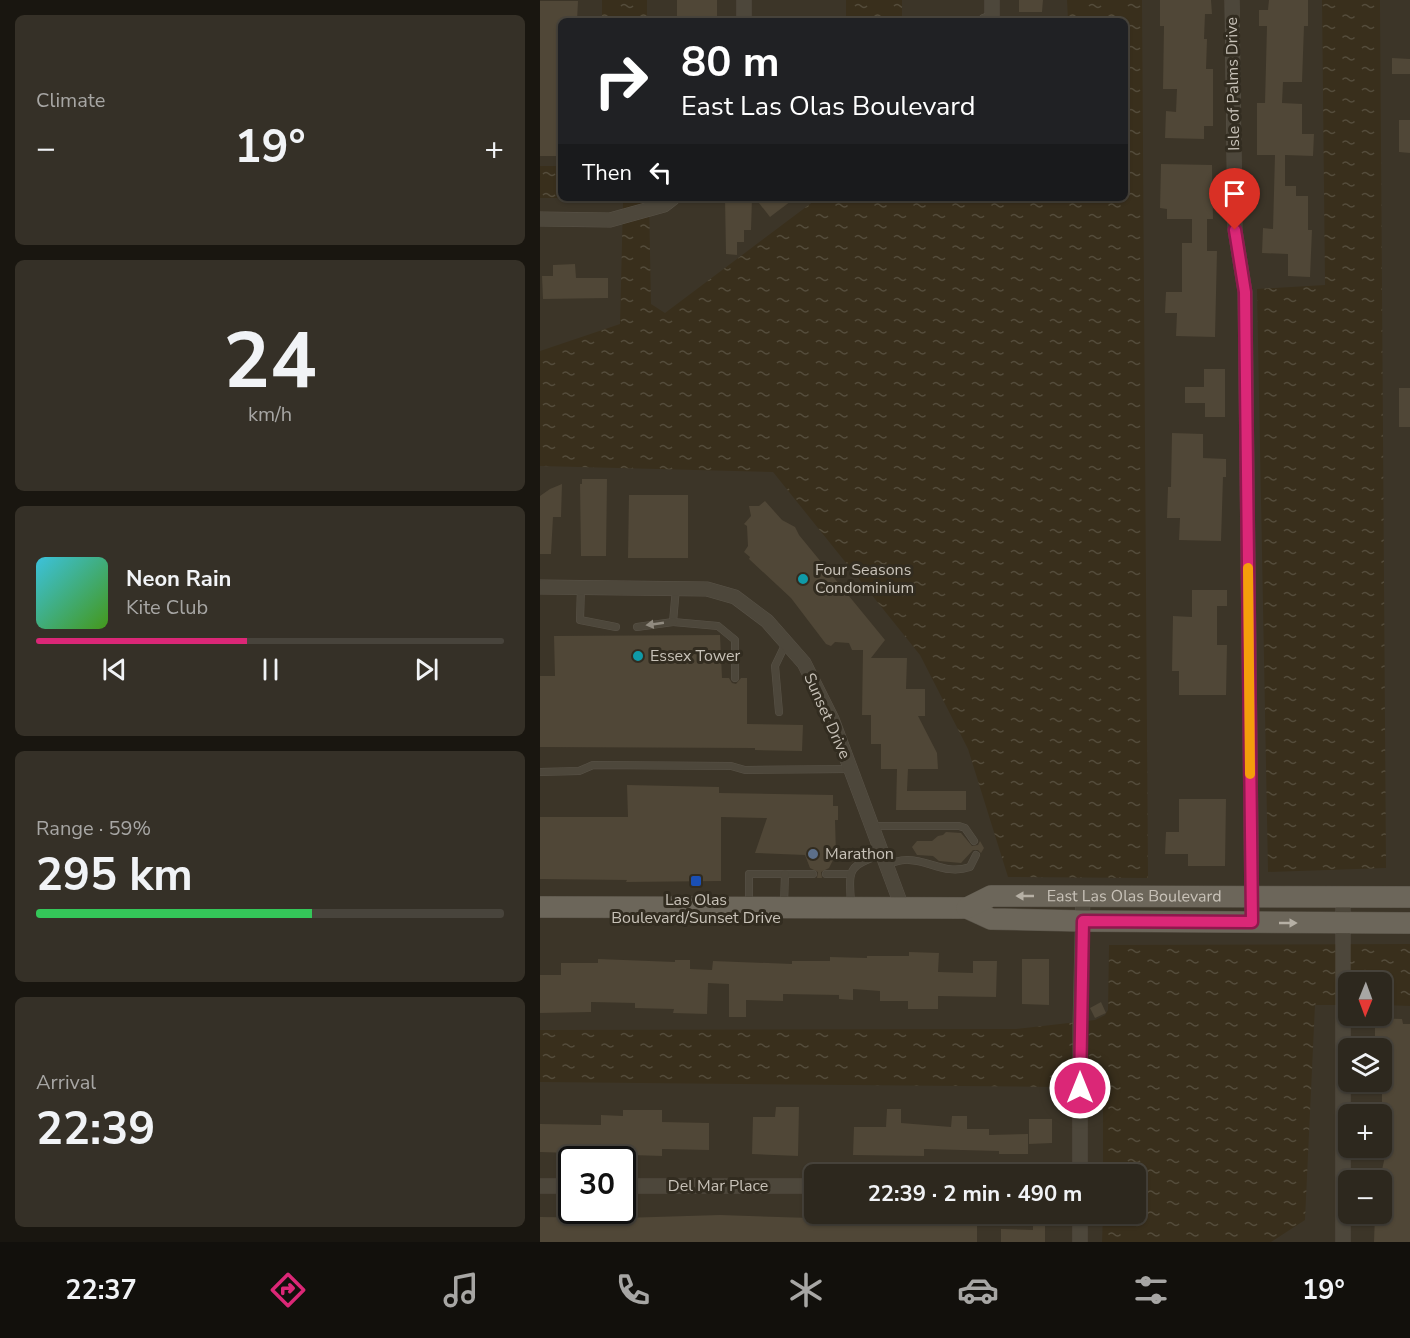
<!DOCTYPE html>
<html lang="en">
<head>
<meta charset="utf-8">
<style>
  body { margin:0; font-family:"Nunito Sans",sans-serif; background:#353027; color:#f1f3f6; height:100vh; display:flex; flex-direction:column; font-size:22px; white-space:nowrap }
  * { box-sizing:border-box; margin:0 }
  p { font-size:20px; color:#a7a6a4 }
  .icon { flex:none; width:33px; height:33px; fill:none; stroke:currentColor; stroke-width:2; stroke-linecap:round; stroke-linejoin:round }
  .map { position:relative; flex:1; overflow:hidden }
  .panel { display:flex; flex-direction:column; gap:15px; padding:15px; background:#191610; width:540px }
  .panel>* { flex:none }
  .banner { position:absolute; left:18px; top:18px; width:570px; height:183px; border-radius:9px; box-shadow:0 2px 4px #0004,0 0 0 2px #48443c; background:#202124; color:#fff; overflow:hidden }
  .needle { width:39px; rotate:181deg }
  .buttons { position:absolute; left:798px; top:972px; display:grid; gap:12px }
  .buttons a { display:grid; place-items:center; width:54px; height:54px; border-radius:9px; background:#2d281e; box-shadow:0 2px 4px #0004,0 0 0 2px #48443c; font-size:30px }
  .speed { position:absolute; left:18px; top:1146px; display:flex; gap:12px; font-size:30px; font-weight:700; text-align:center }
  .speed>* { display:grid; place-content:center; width:78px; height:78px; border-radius:50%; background:#2d281e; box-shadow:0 2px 4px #0004,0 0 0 2px #48443c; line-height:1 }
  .speed .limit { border:3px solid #111; border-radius:9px; background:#fff; color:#111 }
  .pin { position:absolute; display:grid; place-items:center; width:51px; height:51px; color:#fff; margin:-62px -26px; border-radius:50% 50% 50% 0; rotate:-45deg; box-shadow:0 0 6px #0007 }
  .pin .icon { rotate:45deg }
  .me { position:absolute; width:66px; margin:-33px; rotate:0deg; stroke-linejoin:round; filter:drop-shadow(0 0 4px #0008) }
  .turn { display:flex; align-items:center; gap:21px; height:126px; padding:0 24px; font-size:27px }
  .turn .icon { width:78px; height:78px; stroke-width:2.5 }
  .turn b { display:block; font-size:42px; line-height:51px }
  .then { display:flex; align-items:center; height:57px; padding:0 24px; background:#0003; gap:12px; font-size:22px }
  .big { font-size:45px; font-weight:700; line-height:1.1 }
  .panel .tile { flex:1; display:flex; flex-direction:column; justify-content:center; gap:9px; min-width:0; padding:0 21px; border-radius:9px; background:#353027 }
  .panel .dial { align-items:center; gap:0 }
  .dial b { font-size:78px; line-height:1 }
  .song { display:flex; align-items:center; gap:18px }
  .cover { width:72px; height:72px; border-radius:9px; background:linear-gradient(135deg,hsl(190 70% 55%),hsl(100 70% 35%)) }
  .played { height:6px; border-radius:3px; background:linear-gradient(90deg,#db2777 45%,#48443c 45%) }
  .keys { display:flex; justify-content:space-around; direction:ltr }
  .heat { display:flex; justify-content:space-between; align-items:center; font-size:33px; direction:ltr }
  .charge { height:9px; border-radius:4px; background:linear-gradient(90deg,#34c759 59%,#48443c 0) }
  .trip { position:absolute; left:264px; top:1164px; width:342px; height:60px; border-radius:9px; background:#2d281e; box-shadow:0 2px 4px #0004,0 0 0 2px #48443c; font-weight:700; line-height:60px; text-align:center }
  .menu { display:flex; height:96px; justify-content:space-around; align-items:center; background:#12100c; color:#a7a6a4 }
  .menu .icon { width:42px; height:42px }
  .menu .selected { color:#db2777 }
  .menu b { font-size:27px; color:#f1f3f6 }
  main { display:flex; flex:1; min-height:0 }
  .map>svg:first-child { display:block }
  .water { fill:url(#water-ripples) }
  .building { fill:#504737 }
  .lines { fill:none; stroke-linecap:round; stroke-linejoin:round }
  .service-casing { stroke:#595348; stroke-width:8 }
  .minor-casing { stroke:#595348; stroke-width:15 }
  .primary-casing { stroke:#595348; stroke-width:22 }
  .service { stroke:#4d473b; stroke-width:7 }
  .minor { stroke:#4d473b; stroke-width:14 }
  .primary { stroke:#6c665a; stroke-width:21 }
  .oneway { fill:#918b80 }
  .oneway2 { fill:#b6b0a5 }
  .route-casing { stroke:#8e194d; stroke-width:15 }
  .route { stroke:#db2777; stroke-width:10 }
  .slow { stroke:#f59e0b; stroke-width:10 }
  .culture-dot { fill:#0f9aa8; stroke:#322c20; stroke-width:2 }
  .service-dot { fill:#5c6f8a; stroke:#322c20; stroke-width:2 }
  .transit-dot { fill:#1a4fb4; stroke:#322c20; stroke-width:2 }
  .labels { text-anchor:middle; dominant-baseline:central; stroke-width:6; stroke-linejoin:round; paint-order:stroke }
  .street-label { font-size:16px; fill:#c8c2b8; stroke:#322c20 }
  .poi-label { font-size:16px; fill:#c8c2b8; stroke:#322c20; text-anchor:start }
</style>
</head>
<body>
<main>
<section class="panel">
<div class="tile"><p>Climate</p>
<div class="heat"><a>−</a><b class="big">19°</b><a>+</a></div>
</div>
<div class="tile dial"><b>24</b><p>km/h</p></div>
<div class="tile">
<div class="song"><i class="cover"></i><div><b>Neon Rain</b><p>Kite Club</p></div></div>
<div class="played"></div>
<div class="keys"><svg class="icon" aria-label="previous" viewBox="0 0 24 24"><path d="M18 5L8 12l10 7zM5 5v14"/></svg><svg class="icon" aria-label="pause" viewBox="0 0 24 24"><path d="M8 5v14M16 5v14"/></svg><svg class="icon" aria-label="next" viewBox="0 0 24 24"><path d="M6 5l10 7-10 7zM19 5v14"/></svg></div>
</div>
<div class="tile"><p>Range · 59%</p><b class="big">295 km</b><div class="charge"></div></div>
<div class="tile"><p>Arrival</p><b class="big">22:39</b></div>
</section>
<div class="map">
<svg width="870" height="1242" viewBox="0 0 870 1242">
  <defs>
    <pattern id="water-ripples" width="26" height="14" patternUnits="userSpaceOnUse" patternTransform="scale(1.5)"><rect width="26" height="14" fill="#392f1c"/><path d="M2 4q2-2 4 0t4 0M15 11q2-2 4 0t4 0" fill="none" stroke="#544c3b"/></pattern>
  </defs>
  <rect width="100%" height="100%" fill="#3c3528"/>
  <g class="water">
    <rect x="62" y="0" width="45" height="21"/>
    <polygon points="306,0 362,0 362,21 315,21 306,17"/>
    <polygon points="527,0 602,0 608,878 468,877 428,749 380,655 233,472 0,466 0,351 80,324 83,202 76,198 109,198 111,304 125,313 278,198 585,198 585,21 528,21"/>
    <polygon points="782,0 840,0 846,868 728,872 717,289 785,285"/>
    <rect x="0" y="166" width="21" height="32"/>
    <polygon points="870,944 870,1006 842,1005 842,982 808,982 808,1005 775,1005 765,1220 731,1242 562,1242 563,1214 596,1214 596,1174 563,1174 563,1100 518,1087 0,1082 0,1030 476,1029 555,1020 565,1015 568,1010 569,945"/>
  </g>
  <g class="building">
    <rect x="137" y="0" width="40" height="21"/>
    <polygon points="479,0 503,0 502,12 479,12"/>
    <polygon points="620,0 671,0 672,14 665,14 664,39 667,39 666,69 673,69 673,126 664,126 664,139 625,138 626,111 636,112 637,89 623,89 624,26 620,26"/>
    <polygon points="729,0 768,0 768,26 764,26 762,82 743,82 742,103 762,104 762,134 774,134 773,156 745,155 745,186 756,186 756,196 768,196 768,230 772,230 770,277 748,276 748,254 722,253 723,228 733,229 735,155 717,155 717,103 725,103 727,26 719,26 719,10 728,10"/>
    <polygon points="0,1 38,1 37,21 21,21 21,156 0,156"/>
    <polygon points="852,58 870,59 870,74 852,74"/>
    <polygon points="859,120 870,120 870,153 859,152"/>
    <polygon points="621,164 672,165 673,219 667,219 667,251 677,251 675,337 636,336 637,313 625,313 626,292 642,292 642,243 652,243 652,219 627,219 627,209 620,208"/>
    <polygon points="185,198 212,198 211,230 204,230 204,242 197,242 197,255 186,254"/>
    <polygon points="215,198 255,198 230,217"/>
    <polygon points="35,264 36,278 68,278 68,298 3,299 2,276 13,276 13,265"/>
    <polygon points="664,369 685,369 685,417 665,417 665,403 645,403 645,387 664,387"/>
    <rect x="859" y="388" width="11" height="39"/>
    <polygon points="632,433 663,434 663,458 686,459 686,477 683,477 681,541 639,540 640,518 627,518 628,487 631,487"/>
    <polygon points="42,479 67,479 66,556 41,556 40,484 42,484"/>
    <polygon points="22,484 21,517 13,517 11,554 0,554 0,496 10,489"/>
    <polygon points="89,495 148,495 148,558 88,558"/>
    <polygon points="225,501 242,520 255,527 259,535 345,640 331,658 367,658 366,689 385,689 385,716 378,716 397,753 398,769 368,769 367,791 426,791 426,810 356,810 357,769 341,769 341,744 331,744 331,715 322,715 323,650 312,650 309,643 295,642 291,646 286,644 251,598 209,559 210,557 204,552 208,546 207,526 204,524 211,516 209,506 219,506"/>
    <polygon points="652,590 687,590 687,606 677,606 677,645 687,645 686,695 639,695 639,671 632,671 633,616 652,617"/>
    <polygon points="180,635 182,678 189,678 192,683 196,684 201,678 207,678 207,724 263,725 262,751 215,750 215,748 0,747 0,676 15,676 14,636"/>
    <polygon points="87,785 179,787 179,793 293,795 293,806 298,806 298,820 295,820 296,854 289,868 281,872 282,878 277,878 278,872 270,868 265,855 215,853 227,818 181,817 181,881 86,882 87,880 0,879 0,817 88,817"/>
    <polygon points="639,799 686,799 685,866 648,866 648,854 625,854 626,832 639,832"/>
    <polygon points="406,832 421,833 432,846 438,845 440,841 444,848 441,853 438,850 433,850 421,863 399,861 393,856 377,855 372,847 377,841 392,841 398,836 403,835"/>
    <polygon points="369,952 399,953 398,972 433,973 433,961 457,961 456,997 398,996 398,1009 368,1009 368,1001 340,1001 340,991 313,989 313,1000 299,999 299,995 243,994 243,1001 206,1000 206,1017 189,1017 189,984 168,983 167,1014 133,1013 134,1009 95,1008 95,1003 51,1002 51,1012 0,1013 0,975 21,975 21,963 58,963 58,959 135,962 135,960 150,960 150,969 172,970 173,961 252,964 252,961 290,961 290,957 327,958 327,956 369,956"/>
    <polygon points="482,959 509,959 509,1005 482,1004"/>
    <polygon points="561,1002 566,1013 555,1018 550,1008"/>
    <polygon points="835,1018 862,1019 863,1024 870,1024 870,1242 834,1242 835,1214 842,1214 842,1198 846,1171 842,1170 847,1147 842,1147 842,1048 835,1048"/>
    <polygon points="236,1107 259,1107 258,1156 212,1154 213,1117 235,1117"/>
    <polygon points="347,1109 361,1109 361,1123 411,1127 412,1116 427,1116 427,1129 449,1129 449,1135 488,1134 488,1154 459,1154 459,1151 384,1149 384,1156 313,1155 314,1127 346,1127"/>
    <polygon points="83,1110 122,1110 122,1122 169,1123 169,1150 122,1149 122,1156 0,1152 0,1124 61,1125 61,1115 83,1116"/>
    <polygon points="489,1119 512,1119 512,1143 489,1144"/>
    <polygon points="180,1215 271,1218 271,1216 335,1217 335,1216 437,1219 437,1242 0,1242 0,1217 82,1218"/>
    <polygon points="493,1220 505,1220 505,1242 461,1242 461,1229 493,1230"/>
  </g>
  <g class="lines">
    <g class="service-casing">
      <g id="service">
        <polyline points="41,587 40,620 76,627"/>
        <polyline points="136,588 133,622 178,626 195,640 195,678"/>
        <polyline points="97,627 133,622"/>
        <polyline points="239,712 235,666 246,643"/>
        <polyline points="0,772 39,771 53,765 191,766 205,770 310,769"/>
        <polyline points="332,826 419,826 425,828 434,841"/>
        <path d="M346,864C353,863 362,859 369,860C391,861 406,875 430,867L436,855"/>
        <polyline points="286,874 311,874"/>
        <polyline points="209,904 209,874 273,874"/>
        <polyline points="244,904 245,874"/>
        <path d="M311,904C309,868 307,867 342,854"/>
      </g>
    </g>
    <g class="minor-casing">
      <g id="minor">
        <polyline points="204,0 204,21"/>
        <polyline points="692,0 695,230 705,292 712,922"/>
        <polyline points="445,21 452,20 452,0"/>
        <polyline points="0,219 70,220 124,205 133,198"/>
        <polyline points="0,587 167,589 195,597 227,621 264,663 292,719 362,907"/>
        <polyline points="540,1174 540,1025 543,896"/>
        <polyline points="0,1186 32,1186"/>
        <polyline points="82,1186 274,1186"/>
        <polyline points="540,1214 540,1242"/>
        <polyline points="803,1242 803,897"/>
      </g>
    </g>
    <g class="primary-casing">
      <g id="primary">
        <polyline points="0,907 427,908 451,919 543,921 870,923"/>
        <path id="s1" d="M427,908L451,896L870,897"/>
      </g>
    </g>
    <use href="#service" class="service"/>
    <use href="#minor" class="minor"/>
    <use href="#primary" class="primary"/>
  </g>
  <defs><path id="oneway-solid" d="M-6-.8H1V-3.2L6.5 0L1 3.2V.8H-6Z" transform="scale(1.5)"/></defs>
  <use class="oneway" href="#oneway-solid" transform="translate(115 624) rotate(172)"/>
  <g class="oneway2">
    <use href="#oneway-solid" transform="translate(485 896) rotate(-180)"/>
    <use href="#oneway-solid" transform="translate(748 923)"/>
  </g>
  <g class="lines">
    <g class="route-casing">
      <polyline id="route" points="540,1088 543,921 712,922 705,292 695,230"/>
    </g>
    <use href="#route" class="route"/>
    <polyline class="slow" points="708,568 710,774"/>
  </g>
  <g class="culture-dot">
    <circle cx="263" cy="579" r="6"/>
    <circle cx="98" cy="656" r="6"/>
  </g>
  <circle class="service-dot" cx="273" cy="854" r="6"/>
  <rect class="transit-dot" x="150" y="875" width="12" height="12" rx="3"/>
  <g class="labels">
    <g class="street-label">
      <text transform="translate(693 84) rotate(-91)">Isle of Palms Drive</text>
      <text transform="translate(287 716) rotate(66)">Sunset Drive</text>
      <text stroke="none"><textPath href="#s1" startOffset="170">East Las Olas Boulevard</textPath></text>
      <text x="178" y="1186">Del Mar Place</text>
    </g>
    <g class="poi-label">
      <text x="275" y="570">Four Seasons<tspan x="275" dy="18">Condominium</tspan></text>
      <text x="110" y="656">Essex Tower</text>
      <text x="285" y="854">Marathon</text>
      <text x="156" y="900" text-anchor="middle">Las Olas<tspan x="156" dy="18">Boulevard/Sunset Drive</tspan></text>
    </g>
  </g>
</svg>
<div class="buttons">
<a><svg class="needle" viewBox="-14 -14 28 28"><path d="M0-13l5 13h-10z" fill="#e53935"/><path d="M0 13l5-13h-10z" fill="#a7a6a4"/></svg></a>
<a><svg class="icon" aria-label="layers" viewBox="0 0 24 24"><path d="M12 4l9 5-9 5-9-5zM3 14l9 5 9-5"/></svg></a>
<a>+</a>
<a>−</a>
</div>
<div class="speed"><div class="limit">30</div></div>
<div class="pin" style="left:695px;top:230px;background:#d93025"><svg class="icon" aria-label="arrive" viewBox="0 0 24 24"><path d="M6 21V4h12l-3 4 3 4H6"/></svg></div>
<svg class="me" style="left:540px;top:1088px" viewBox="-20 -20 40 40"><circle r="17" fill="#db2777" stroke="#fff" stroke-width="3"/><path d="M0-11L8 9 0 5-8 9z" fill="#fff"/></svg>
<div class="trip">22:39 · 2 min · 490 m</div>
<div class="banner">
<div class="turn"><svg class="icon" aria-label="right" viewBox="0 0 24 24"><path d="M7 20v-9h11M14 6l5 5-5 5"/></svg><div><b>80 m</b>East Las Olas Boulevard</div></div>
<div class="then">Then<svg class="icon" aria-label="left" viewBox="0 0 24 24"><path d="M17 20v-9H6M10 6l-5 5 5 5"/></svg></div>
</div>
</div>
</main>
<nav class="menu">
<b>22:37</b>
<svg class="icon selected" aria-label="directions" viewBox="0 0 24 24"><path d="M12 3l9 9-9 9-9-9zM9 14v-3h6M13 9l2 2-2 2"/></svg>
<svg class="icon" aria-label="music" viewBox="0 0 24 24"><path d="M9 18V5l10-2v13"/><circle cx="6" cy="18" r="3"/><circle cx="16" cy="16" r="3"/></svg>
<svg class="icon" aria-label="phone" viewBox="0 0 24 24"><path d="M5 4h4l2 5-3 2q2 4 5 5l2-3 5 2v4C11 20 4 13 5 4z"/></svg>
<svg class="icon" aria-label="climate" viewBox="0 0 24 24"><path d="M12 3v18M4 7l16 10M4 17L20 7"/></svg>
<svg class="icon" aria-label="car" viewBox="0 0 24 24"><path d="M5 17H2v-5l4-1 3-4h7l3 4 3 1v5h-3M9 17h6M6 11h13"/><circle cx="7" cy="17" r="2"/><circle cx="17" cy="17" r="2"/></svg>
<svg class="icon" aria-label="filters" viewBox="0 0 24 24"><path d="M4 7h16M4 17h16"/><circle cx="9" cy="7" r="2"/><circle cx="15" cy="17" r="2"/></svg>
<b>19°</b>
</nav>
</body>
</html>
